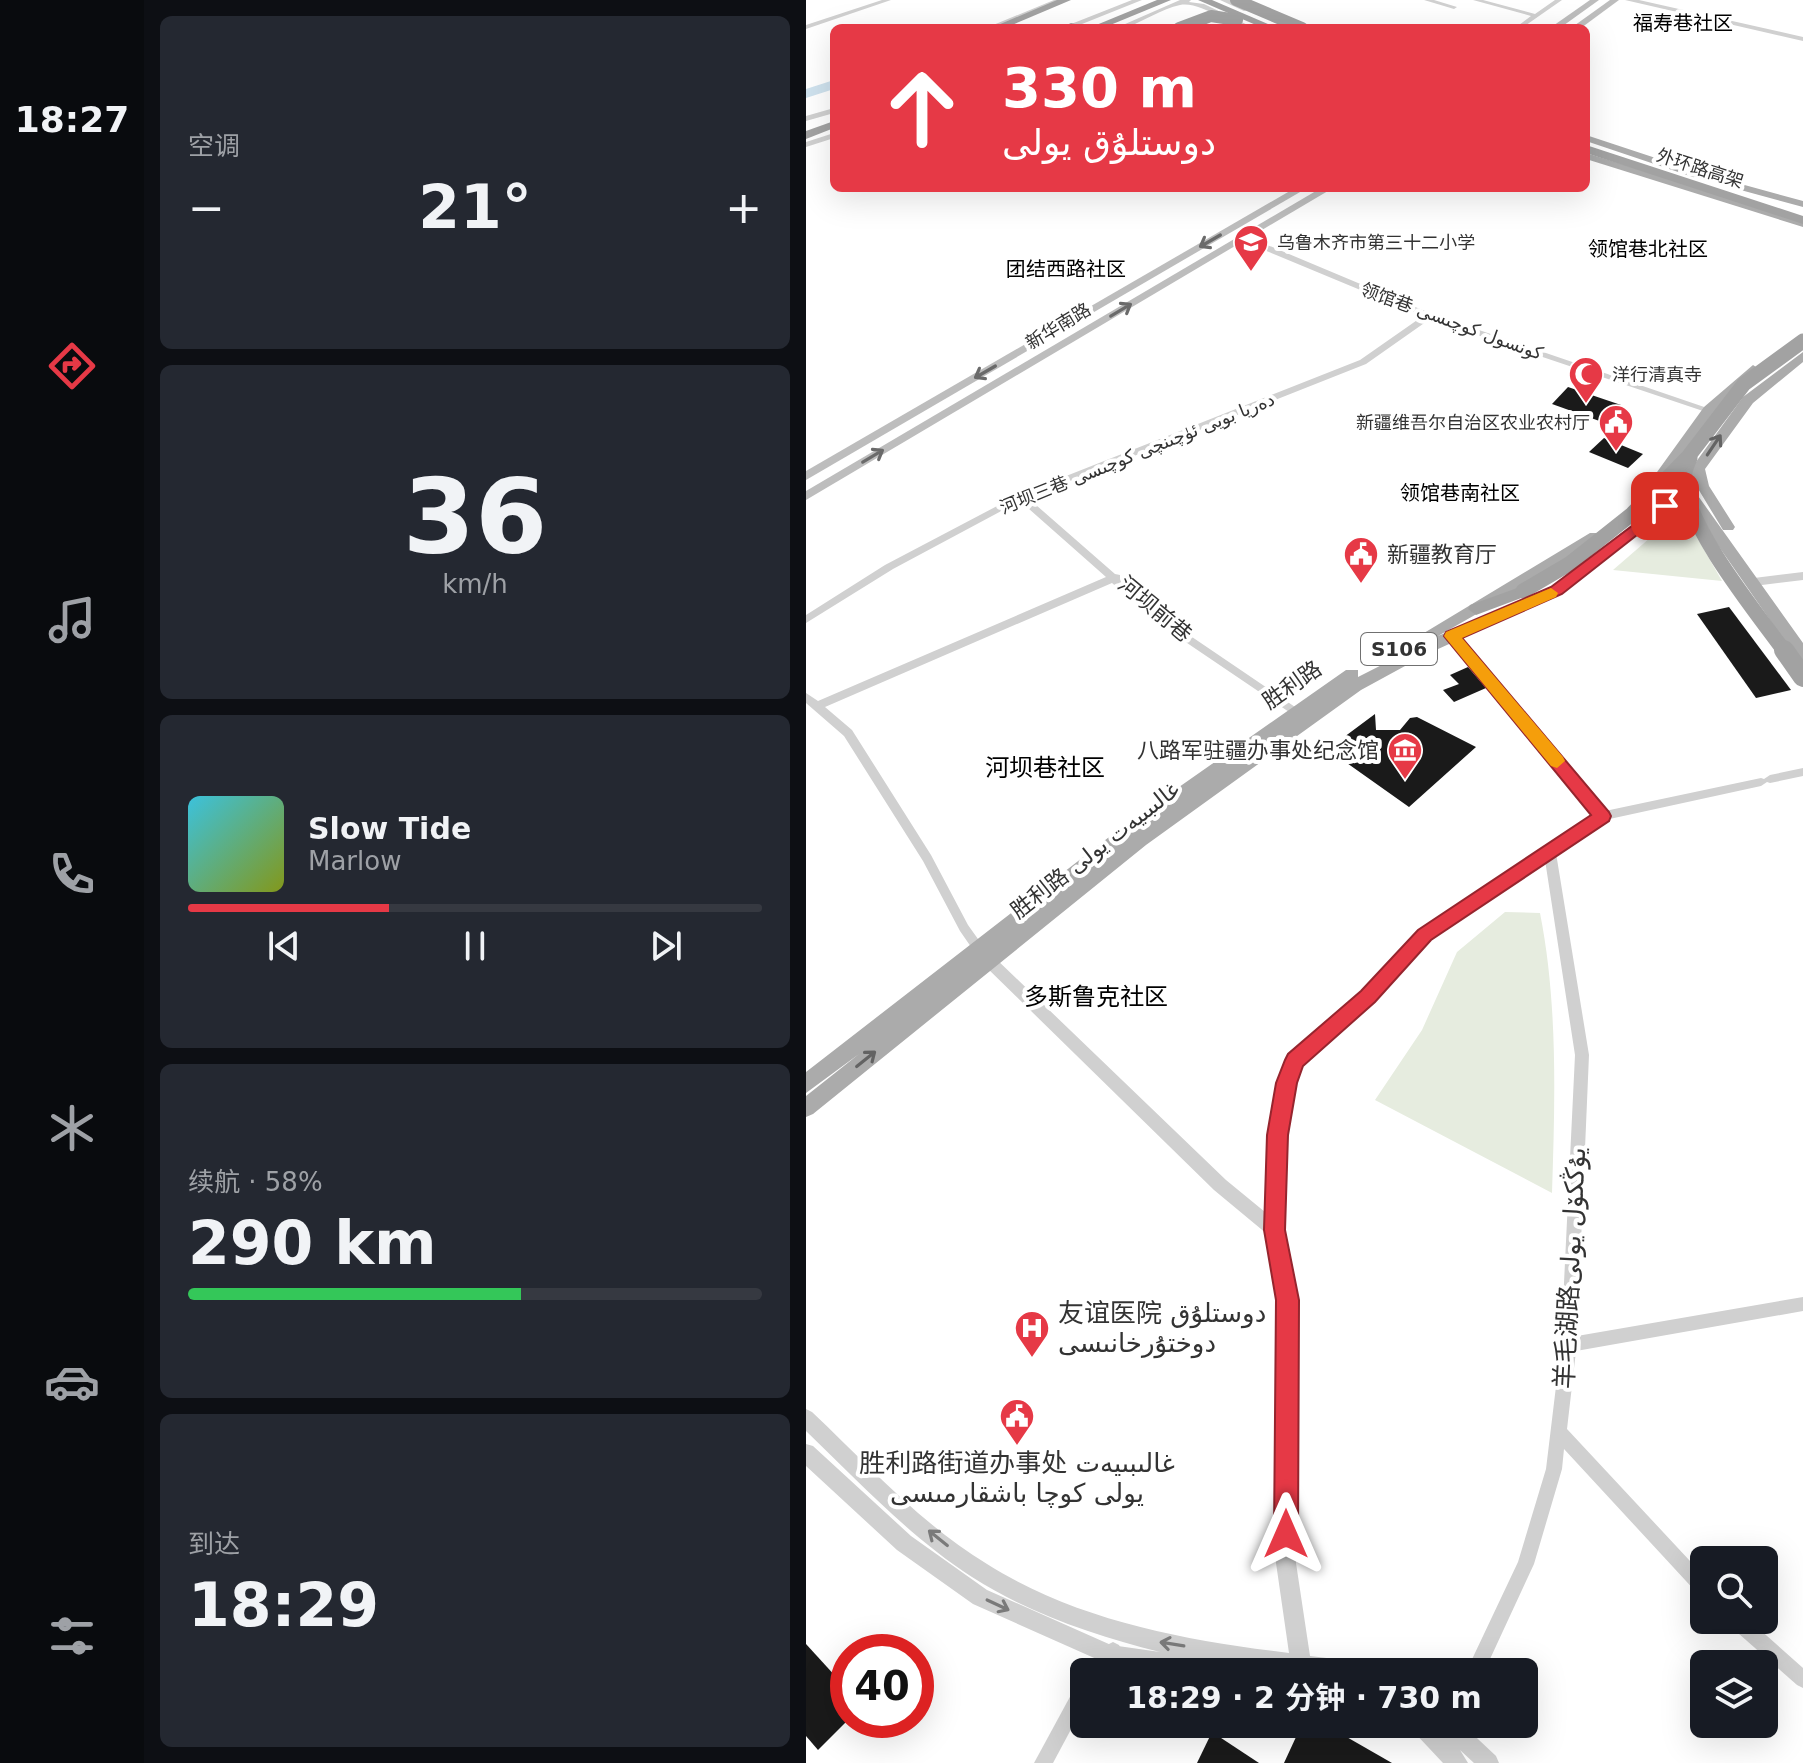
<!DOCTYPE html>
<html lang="zh">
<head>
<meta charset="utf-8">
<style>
  body { margin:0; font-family:"DejaVu Sans",Vazirmatn,"Noto Sans SC",sans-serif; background:#242831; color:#f1f3f6; height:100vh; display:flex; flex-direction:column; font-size:30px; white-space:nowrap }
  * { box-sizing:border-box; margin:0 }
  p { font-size:26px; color:#9ea1a6 }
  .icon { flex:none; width:44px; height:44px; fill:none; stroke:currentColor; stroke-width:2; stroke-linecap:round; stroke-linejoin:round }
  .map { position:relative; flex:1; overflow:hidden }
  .panel { display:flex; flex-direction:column; gap:16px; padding:16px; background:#0d0f14; width:662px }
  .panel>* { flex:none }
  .guide { position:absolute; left:24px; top:24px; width:760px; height:168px; border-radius:12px; box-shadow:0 8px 32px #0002; background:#e63946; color:#fff; overflow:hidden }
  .tools { position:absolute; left:884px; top:1546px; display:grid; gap:16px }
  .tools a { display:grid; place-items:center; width:88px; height:88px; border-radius:12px; background:#171b24; box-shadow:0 8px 32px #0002; font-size:40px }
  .speed { position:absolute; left:24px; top:1634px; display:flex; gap:16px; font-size:40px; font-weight:700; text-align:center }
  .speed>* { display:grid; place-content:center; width:104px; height:104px; border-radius:50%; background:#171b24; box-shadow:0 8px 32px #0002; line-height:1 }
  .speed .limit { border:12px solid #d22; background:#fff; color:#111 }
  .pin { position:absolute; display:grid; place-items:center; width:68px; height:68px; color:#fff; margin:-34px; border-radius:16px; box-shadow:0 4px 12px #0006 }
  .me { position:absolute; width:88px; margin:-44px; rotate:0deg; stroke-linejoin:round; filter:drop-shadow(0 0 6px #0008) }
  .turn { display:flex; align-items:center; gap:28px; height:168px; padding:0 40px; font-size:36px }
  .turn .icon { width:104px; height:104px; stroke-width:2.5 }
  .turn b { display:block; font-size:56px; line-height:68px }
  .big { font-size:60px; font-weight:700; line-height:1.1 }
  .panel .widget { flex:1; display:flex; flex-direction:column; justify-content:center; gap:12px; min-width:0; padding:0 28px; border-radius:12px; background:#242831 }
  .panel .dial { align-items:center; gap:0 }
  .dial b { font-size:104px; line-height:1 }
  .song { display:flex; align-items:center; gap:24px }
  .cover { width:96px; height:96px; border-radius:12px; background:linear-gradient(135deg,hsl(190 70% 55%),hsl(70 70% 35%)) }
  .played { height:8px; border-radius:4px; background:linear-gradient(90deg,#e63946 35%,#363941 35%) }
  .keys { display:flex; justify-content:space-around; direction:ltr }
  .heat { display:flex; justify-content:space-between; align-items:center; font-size:44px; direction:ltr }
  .charge { height:12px; border-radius:6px; background:linear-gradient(90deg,#34c759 58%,#363941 0) }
  .trip { position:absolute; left:264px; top:1658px; width:468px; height:80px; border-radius:12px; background:#171b24; box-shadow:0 8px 32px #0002; font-weight:700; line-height:80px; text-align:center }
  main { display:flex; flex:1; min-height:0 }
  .tab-bar { display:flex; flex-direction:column; width:144px; justify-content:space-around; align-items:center; background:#090b0e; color:#9ea1a6 }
  .tab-bar .icon { width:56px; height:56px }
  .tab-bar .active { color:#e63946 }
  .tab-bar b { font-size:36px; color:#f1f3f6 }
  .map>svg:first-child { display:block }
  .green { fill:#e6ecdf }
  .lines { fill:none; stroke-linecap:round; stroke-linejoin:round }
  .river { fill:#cfe2ee; fill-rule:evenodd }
  .building { fill:#1a1a1a }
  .minor { fill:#d0d0d0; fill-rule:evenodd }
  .tertiary { fill:#d0d0d0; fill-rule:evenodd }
  .secondary { fill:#bdbdbd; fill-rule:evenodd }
  .primary { fill:#ababab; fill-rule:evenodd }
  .trunk { fill:#a2a2a2; fill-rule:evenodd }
  .trunk-bridge-far2 { stroke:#a2a2a2; stroke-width:12 }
  .trunk-bridge-far1 { stroke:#a2a2a2; stroke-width:15 }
  .trunk-bridge { stroke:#a2a2a2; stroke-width:20 }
  .oneway { stroke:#6a6a6a }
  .oneway2 { stroke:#636363 }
  .oneway3 { stroke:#7a7a7a }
  .route { fill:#e63946; stroke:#96252e; stroke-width:2 }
  .slow { fill:#f59e0b }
  .labels { text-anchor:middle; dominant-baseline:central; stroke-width:8; stroke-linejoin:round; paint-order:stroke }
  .far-street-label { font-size:18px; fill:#333; stroke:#fff }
  .far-poi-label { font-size:18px; fill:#333; stroke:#fff; text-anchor:start }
  .far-neighbourhood-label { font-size:20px; fill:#000; stroke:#fff }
  .shield { fill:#fff; stroke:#707070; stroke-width:2 }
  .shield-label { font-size:20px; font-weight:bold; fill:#333 }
  .poi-label { font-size:22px; fill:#333; stroke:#fff; text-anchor:start }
  .street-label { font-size:22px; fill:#333; stroke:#fff }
  .neighbourhood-label { font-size:24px; fill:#000; stroke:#fff }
  .near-street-label { font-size:26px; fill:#333; stroke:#fff }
  .near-poi-label { font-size:26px; fill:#333; stroke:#fff; text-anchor:start }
</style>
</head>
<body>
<main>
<nav class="tab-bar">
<b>18:27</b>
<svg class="icon active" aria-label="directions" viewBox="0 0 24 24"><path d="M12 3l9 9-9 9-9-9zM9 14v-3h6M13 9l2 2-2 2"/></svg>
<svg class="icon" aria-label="music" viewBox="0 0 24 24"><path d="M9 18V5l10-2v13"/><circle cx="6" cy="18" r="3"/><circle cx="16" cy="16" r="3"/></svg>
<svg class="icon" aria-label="phone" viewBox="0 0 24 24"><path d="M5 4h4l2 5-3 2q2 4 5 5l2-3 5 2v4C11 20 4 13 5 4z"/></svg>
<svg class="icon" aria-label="climate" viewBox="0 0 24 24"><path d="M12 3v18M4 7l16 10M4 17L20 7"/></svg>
<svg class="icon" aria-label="car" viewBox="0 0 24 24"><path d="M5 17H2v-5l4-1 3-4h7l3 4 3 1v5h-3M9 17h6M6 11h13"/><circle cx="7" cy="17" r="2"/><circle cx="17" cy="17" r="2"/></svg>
<svg class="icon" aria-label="filters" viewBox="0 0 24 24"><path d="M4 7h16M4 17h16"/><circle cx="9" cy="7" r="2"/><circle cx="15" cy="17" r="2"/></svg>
</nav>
<section class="panel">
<div class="widget"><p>空调</p>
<div class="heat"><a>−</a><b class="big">21°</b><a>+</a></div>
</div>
<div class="widget dial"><b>36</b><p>km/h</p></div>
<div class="widget">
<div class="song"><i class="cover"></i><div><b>Slow Tide</b><p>Marlow</p></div></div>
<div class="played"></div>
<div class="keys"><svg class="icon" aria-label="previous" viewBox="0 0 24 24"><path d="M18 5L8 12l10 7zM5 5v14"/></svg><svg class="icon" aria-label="pause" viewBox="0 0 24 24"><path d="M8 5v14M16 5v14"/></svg><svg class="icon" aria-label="next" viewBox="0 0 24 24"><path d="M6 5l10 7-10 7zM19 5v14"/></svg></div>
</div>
<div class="widget"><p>续航 · 58%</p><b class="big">290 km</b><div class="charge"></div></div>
<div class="widget"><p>到达</p><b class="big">18:29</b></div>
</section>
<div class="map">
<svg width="997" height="1763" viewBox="0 0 997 1763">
  <rect width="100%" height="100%" fill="#fff"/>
  <g class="green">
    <polygon points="852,523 885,527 916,581 807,570 852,531 846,527"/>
    <path d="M699,912L734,913C752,1004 749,1100 746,1193L569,1100L616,1030L651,952Z"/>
  </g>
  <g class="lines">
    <polygon class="river" points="28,80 28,89 0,98 0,89"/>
  </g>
  <g class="building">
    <polygon points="762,387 815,405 799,423 746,404"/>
    <polygon points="798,438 837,454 822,468 783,452"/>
    <polygon points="923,607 985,690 950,698 891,614"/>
    <polygon points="662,667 680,688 648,702 637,690 653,684 644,675"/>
    <polygon points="569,714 570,730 594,730 604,718 611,717 670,747 603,807 531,756 530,743"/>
    <polygon points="0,1644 42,1690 42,1720 12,1750 0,1736"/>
    <polygon points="496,1724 518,1724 586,1763 478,1763"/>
    <polygon points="406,1732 453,1763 391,1763"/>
  </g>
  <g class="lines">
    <g class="minor">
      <polygon points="76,0 85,0 0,29 0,25"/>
      <polygon points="618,0 628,0 651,7 648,9"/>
      <polygon points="667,0 677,0 729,14 749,0 756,0 716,28 709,28 725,16"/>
      <polygon points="434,236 440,236 626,314 907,410 906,412 900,412 624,319 560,364 222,498 309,574 314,575 314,579 361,620 495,711 494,714 486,714 353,624 306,583 19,707 46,730 125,855 162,925 182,953 180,957 172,957 154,931 117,861 38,736 0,703 0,693 12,701 300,577 214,501 87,569 0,623 0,615 79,565 212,495 554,360 617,316 434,240"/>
      <polygon points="646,633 650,634 799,811 955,778 958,779 964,775 997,768 997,776 964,783 961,782 955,786 799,820 750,853 783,1055 771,1336 997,1297 997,1311 770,1351 761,1429 898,1576 898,1596 892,1594 758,1449 756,1469 728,1564 678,1672 660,1672 712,1562 740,1469 755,1345 769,1055 739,860 623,938 567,1000 494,1063 488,1083 479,1135 476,1230 474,1235 469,1237 464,1235 462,1230 465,1135 474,1083 484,1056 557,992 615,932 789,815 642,638 641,636"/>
      <polygon points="922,1620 943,1620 997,1668 997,1688 991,1685 924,1626"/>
      <polygon points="307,1642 313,1645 316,1651 304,1672 285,1672 301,1645"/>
      <polygon points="278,1679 278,1705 247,1763 228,1763 272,1682"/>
    </g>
    <g class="tertiary">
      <polygon points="248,0 258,0 191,28 180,28"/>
      <polygon points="326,0 336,0 266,28 255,28"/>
      <path d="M374,0H385L383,2L398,4L448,28C424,28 397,1 374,5C356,9 337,21 320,28H310Z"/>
      <polygon points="414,0 424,0 445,9 438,11"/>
      <polygon points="819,0 833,0 997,37 997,41"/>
      <polygon points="28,108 28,113 0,121 0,116"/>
      <polygon points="28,133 28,138 0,147 0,142"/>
      <polygon points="997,572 997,580 948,586 942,582 948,578"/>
      <path d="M182,954L187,956L420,1180L475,1225L490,1300V1563L504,1656L554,1662L561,1665L564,1672H471L434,1667L436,1672H354L304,1665L167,1604L91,1550L0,1466V1444L7,1446L105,1536L181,1590L305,1645L354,1652C288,1635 224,1614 166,1577C104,1537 53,1482 0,1431V1409L6,1412C62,1465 115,1524 181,1564C272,1621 378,1640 483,1653L470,1563L472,1300L461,1234L408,1190L177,964L175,960L177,956Z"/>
      <polygon points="604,1724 628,1724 632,1728 631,1724 656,1724 690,1756 693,1763 668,1763 654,1750 662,1763 637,1763 607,1731"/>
    </g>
    <g class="secondary">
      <polygon points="784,0 793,0 754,28 744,28"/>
      <polygon points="804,0 813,0 775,28 765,28"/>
      <polygon points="489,188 501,188 0,480 0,471"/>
      <polygon points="515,188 527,188 0,500 0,491"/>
    </g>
    <g class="primary">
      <polygon points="780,135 895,173 997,201 997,207 887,177 780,141"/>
      <polygon points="780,153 997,220 997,227 780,159"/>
      <polygon points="997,352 997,362 947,403 899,469 903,486 929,527 927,530 917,530 888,482 885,486 997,643 997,660 991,659 877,495 864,509 756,593 621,654 555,690 340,845 7,1114 0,1117 0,1096 53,1054 0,1093 0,1072 316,827 540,670 552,670 552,677 631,637 621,637 618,633 784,533 794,533 794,539 718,587 632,636 746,587 854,503 887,466 937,397"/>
      <polygon points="947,365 953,369 952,372 908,413 858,482 848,482 846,479 898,407"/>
    </g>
    <g class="trunk">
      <polygon points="251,0 265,0 199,28 185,28"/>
      <polygon points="351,0 365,0 297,28 283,28"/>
      <polygon points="392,0 406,0 471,28 457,28"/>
      <polygon points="265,23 269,24 269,28 254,28"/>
      <polygon points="28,121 28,128 0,139 0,131"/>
      <polygon points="780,145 997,216 997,224 780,153"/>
      <polygon points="717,586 723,587 725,591 723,595 670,615 662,609 664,605"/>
    </g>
    <g class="trunk-bridge-far2">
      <polyline points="430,0 496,28"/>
      <polyline points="373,28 405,16 431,20"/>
    </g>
    <g class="trunk-bridge-far1">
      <path d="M884,458C881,465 877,474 878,482C883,530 950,612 979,652"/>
      <polyline points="717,591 763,564 826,514 882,457 938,384 997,341"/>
    </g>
    <polyline class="trunk-bridge" points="978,650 997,677"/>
  </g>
  <defs><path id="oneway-shaft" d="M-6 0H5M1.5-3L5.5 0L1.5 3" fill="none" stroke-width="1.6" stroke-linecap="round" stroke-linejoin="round" transform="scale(2)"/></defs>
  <g class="oneway">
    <use href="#oneway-shaft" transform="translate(404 241) rotate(150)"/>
    <use href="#oneway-shaft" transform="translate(315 310) rotate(-31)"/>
    <use href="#oneway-shaft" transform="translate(179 372) rotate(150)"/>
    <use href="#oneway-shaft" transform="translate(67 456) rotate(-31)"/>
  </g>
  <g class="oneway2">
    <use href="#oneway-shaft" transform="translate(908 445) rotate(-56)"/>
    <use href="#oneway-shaft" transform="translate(60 1059) rotate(-39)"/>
  </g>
  <g class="oneway3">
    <use href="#oneway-shaft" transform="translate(132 1538) rotate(-141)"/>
    <use href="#oneway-shaft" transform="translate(192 1605) rotate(25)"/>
    <use href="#oneway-shaft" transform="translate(366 1644) rotate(-171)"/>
  </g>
  <polygon class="route" points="859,501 864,503 864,509 756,594 656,638 803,812 805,816 803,821 625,940 569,1002 497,1066 491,1083 482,1135 479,1230 493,1300 492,1534 489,1543 480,1546 471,1543 468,1534 470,1300 458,1230 461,1135 470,1083 479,1060 482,1054 555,991 612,930 785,815 638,636 640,632 745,587"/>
  <polygon class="slow" points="745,588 752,593 750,597 656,638 757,757 759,761 751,768 745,766 638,636 640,632"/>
  <defs>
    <g id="school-pin" transform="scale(1.8)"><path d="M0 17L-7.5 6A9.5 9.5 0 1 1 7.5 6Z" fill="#e63946" stroke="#fff"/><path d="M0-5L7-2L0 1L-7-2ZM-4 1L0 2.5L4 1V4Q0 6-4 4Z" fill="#fff"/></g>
    <g id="mosque-pin" transform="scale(1.8)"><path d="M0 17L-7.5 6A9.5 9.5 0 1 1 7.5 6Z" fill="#e63946" stroke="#fff"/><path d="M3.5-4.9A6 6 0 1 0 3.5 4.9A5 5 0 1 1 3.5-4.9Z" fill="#fff"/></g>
    <g id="civic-pin" transform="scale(1.8)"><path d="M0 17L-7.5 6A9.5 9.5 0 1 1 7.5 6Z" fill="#e63946" stroke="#fff"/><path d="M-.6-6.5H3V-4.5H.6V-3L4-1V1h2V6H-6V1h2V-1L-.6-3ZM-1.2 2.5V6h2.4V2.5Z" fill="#fff"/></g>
    <g id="museum-pin" transform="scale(1.8)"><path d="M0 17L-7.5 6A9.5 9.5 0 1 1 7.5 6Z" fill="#e63946" stroke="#fff"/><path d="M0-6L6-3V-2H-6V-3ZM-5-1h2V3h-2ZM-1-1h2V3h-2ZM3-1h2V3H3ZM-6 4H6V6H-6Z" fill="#fff"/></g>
    <g id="hospital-pin" transform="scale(1.8)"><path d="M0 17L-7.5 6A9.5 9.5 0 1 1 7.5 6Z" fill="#e63946" stroke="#fff"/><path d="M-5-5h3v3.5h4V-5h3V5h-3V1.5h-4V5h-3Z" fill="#fff"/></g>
  </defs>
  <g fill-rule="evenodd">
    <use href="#school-pin" x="445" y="242"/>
    <use href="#mosque-pin" x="780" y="374"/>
    <use href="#civic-pin" x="810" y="422"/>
    <use href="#civic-pin" x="555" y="554"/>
    <use href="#museum-pin" x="599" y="750"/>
    <use href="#hospital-pin" x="226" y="1328"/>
    <use href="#civic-pin" x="211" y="1416"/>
  </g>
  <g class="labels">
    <g class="far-street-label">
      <text transform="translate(894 168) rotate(18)">外环路高架</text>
      <text transform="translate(646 321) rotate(20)">领馆巷 كونسول كوچىسى</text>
      <text transform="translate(252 326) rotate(-31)">新华南路</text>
      <text transform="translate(331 453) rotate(-22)">河坝三巷 دەريا بويى ئۈچىنچى كوچىسى</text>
    </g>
    <g class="far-poi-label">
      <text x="471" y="242">乌鲁木齐市第三十二小学</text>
      <text x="806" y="374">洋行清真寺</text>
      <text x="784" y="422" text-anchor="end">新疆维吾尔自治区农业农村厅</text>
    </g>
    <g class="far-neighbourhood-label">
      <text x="877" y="23">福寿巷社区</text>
      <text x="842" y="249">领馆巷北社区</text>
      <text x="260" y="269">团结西路社区</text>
      <text x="654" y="493">领馆巷南社区</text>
    </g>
    <rect class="shield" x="555" y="633" width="76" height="32" rx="6"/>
    <g class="shield-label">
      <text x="593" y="649">S106</text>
    </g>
    <g class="poi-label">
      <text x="581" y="554">新疆教育厅</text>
      <text x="573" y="750" text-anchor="end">八路军驻疆办事处纪念馆</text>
    </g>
    <g class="street-label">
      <text transform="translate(349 609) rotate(40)">河坝前巷</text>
      <text transform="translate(486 685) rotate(-35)">胜利路</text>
      <text transform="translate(289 850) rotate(-38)">胜利路 غالىبىيەت يولى</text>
    </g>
    <g class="neighbourhood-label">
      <text x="239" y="768">河坝巷社区</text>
      <text x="290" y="997">多斯鲁克社区</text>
    </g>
    <g class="near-street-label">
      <text transform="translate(764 1268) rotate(-87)">羊毛湖路يۇڭكۆل يولى</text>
    </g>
    <g class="near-poi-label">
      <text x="252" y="1313">友谊医院 دوستلۇق<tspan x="252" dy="30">دوختۇرخانىسى</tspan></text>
      <text x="211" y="1463" text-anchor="middle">胜利路街道办事处 غالىبىيەت<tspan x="211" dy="30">يولى كوچا باشقارمىسى</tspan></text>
    </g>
  </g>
</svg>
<div class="tools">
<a><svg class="icon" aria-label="search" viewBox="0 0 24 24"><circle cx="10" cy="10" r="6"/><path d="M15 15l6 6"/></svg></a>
<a><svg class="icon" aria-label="layers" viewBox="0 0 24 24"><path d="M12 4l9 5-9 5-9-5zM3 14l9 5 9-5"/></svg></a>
</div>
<div class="speed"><div class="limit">40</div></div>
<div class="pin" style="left:859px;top:506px;background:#d93025"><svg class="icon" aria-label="arrive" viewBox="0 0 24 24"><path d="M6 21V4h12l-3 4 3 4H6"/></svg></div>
<svg class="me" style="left:480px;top:1534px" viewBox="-20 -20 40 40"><path d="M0-17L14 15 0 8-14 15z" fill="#e63946" stroke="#fff" stroke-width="4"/></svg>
<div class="trip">18:29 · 2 分钟 · 730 m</div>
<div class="guide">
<div class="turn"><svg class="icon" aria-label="ahead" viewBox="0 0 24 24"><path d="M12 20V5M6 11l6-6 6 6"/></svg><div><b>330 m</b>دوستلۇق يولى</div></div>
</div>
</div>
</main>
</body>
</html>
